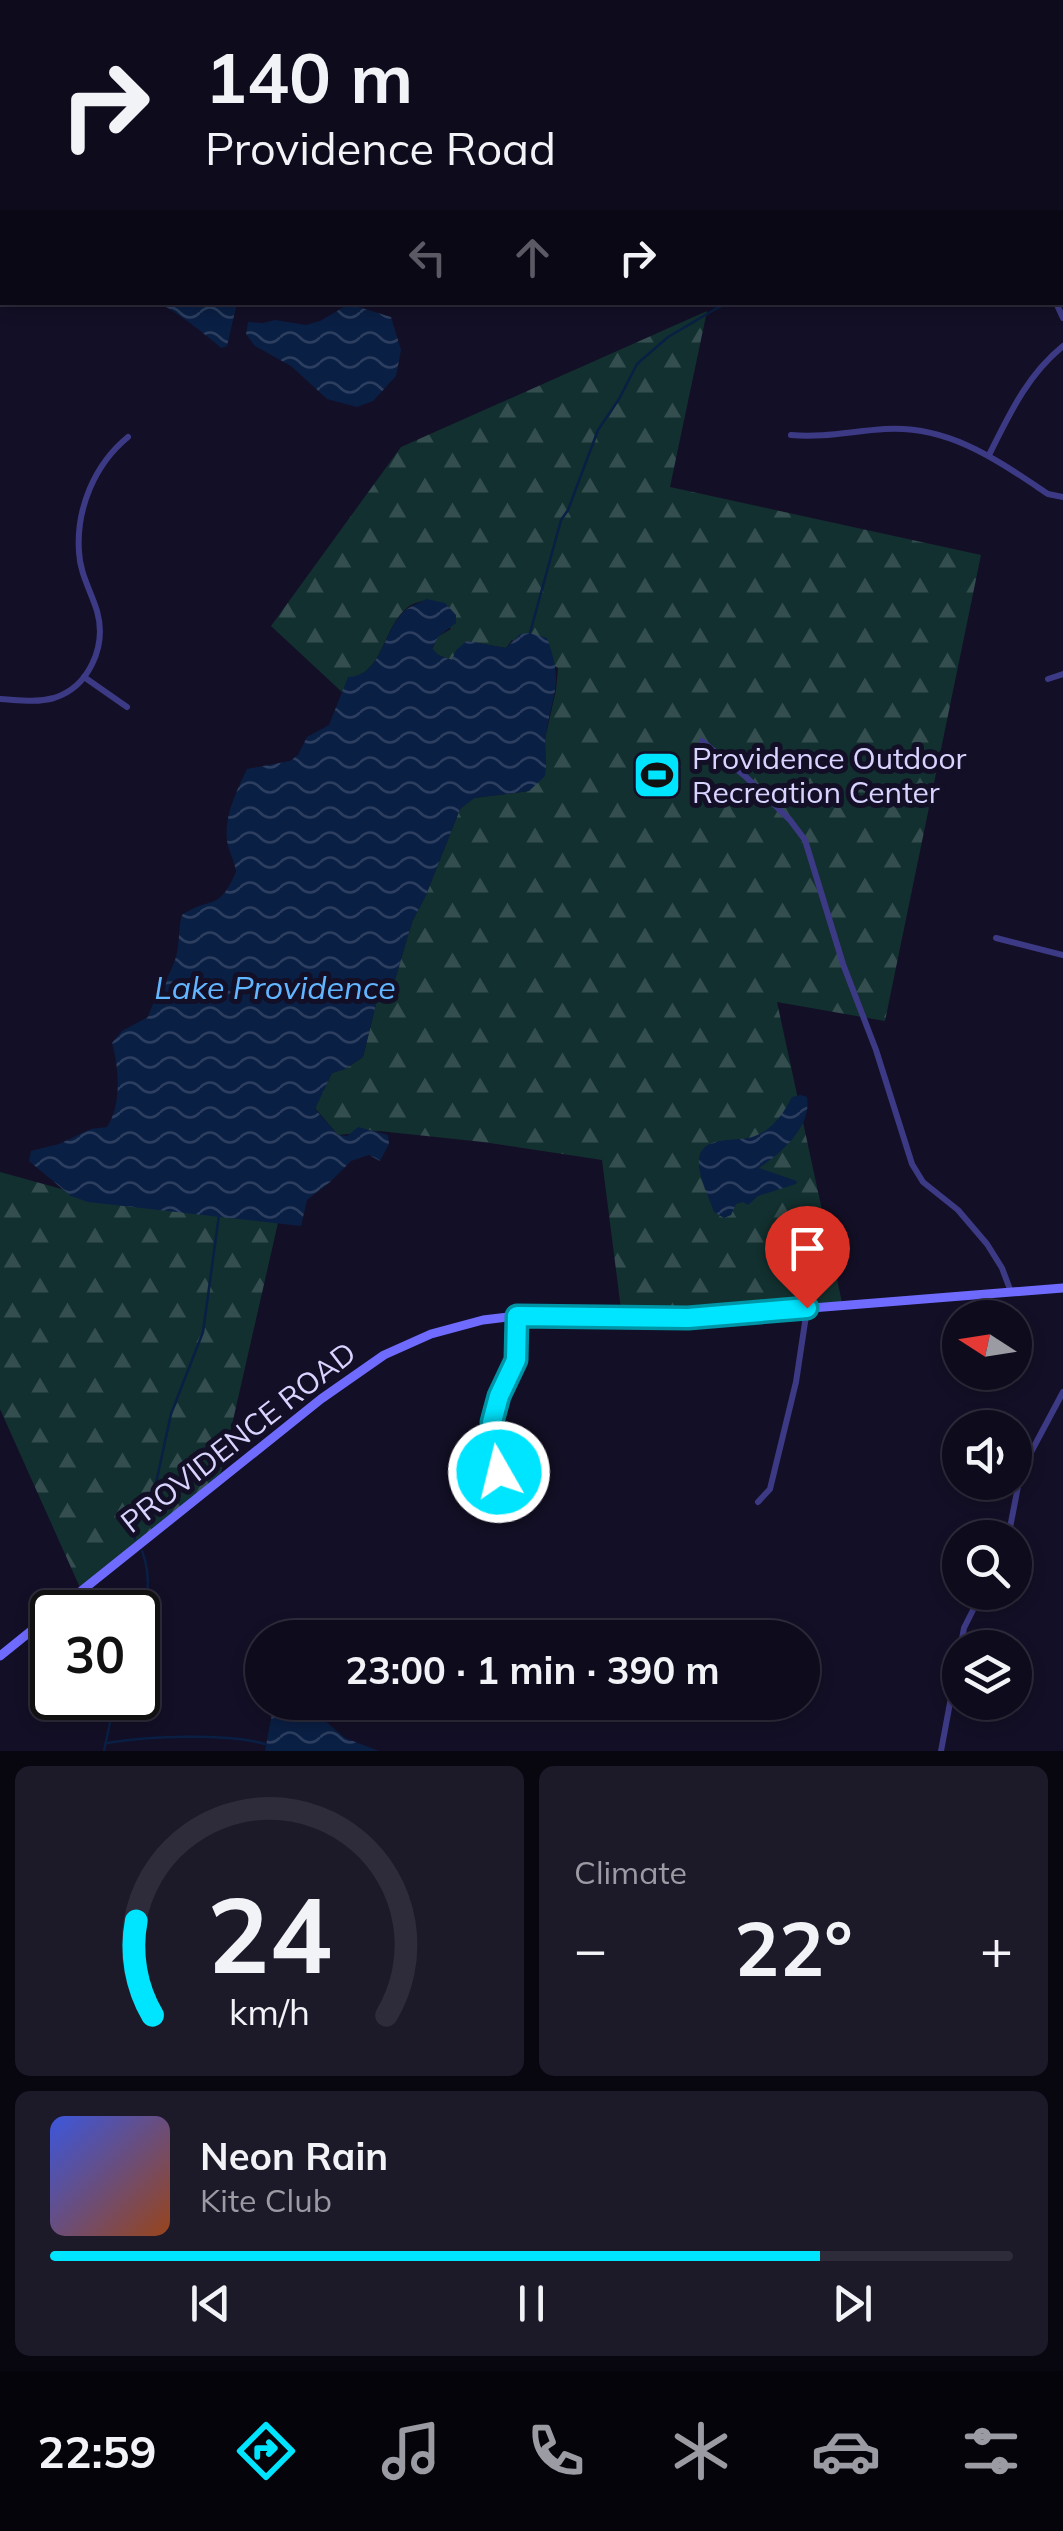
<!DOCTYPE html>
<html lang="en">
<head>
<meta charset="utf-8">
<style>
  body { margin:0; font-family:Mulish,sans-serif; background:#1c1929; color:#f1f3f6; height:100vh; display:flex; flex-direction:column; font-size:38px; white-space:nowrap }
  * { box-sizing:border-box; margin:0 }
  p { font-size:32px; color:#9b9ba3 }
  .icon { flex:none; width:55px; height:55px; fill:none; stroke:currentColor; stroke-width:2; stroke-linecap:round; stroke-linejoin:round }
  .map { position:relative; height:1751px; overflow:hidden }
  .side { display:flex; flex-direction:column; gap:15px; padding:15px; background:#08060f; flex:1 }
  .side>* { flex:none }
  .hud { position:absolute; left:0px; top:0px; width:1065px; height:305px; box-shadow:0 5px 15px #0003,0 0 0 2px #2e2b3b; background:#0e0b1c; color:#f1f3f6; overflow:hidden }
  .needle { width:65px; rotate:282deg }
  .controls { position:absolute; left:942px; top:1300px; display:grid; gap:20px }
  .controls a { display:grid; place-items:center; width:90px; height:90px; border-radius:50%; background:#0e0b1c; box-shadow:0 5px 15px #0003,0 0 0 2px #2e2b3b; font-size:50px }
  .speed { position:absolute; left:30px; top:1590px; display:flex; gap:20px; font-size:50px; font-weight:700; text-align:center }
  .speed>* { display:grid; place-content:center; width:130px; height:130px; border-radius:50%; background:#0e0b1c; box-shadow:0 5px 15px #0003,0 0 0 2px #2e2b3b; line-height:1 }
  .speed .limit { border:5px solid #111; border-radius:15px; background:#fff; color:#111 }
  .pin { position:absolute; display:grid; place-items:center; width:85px; height:85px; color:#fff; margin:-102px -42px; border-radius:50% 50% 50% 0; rotate:-45deg; box-shadow:0 0 10px #0007 }
  .pin .icon { rotate:45deg }
  .me { position:absolute; width:110px; margin:-55px; rotate:352deg; stroke-linejoin:round; filter:drop-shadow(0 0 8px #0008) }
  .turn { display:flex; align-items:center; gap:35px; height:210px; padding:0 40px; font-size:45px }
  .turn .icon { width:130px; height:130px; stroke-width:2.5 }
  .turn b { display:block; font-size:70px; line-height:85px }
  .lanes { display:flex; align-items:center; height:95px; padding:0 40px; background:#0003; justify-content:center; gap:50px; direction:ltr }
  .lanes .off { opacity:.35 }
  .big { font-size:75px; font-weight:700; line-height:1.1 }
  .side .card { flex:1; display:flex; flex-direction:column; justify-content:center; gap:15px; min-width:0; padding:0 35px; border-radius:15px; background:#1c1929 }
  .side .dial { align-items:center; gap:0 }
  .dial svg { height:260px; overflow:visible; fill:none; stroke:#2e2b3b; stroke-width:7; stroke-linecap:round; text-anchor:middle }
  .dial text { fill:#f1f3f6; stroke:none }
  .song { display:flex; align-items:center; gap:30px }
  .cover { width:120px; height:120px; border-radius:15px; background:linear-gradient(135deg,hsl(230 70% 55%),hsl(20 70% 35%)) }
  .played { height:10px; border-radius:5px; background:linear-gradient(90deg,#00e5ff 80%,#2e2b3b 80%) }
  .keys { display:flex; justify-content:space-around; direction:ltr }
  .heat { display:flex; justify-content:space-between; align-items:center; font-size:55px; direction:ltr }
  .side .tiles { flex:1; display:grid; gap:15px; grid-template-columns:1fr 1fr }
  .card:last-child { grid-column:span 2 }
  .trip { position:absolute; left:245px; top:1620px; width:575px; height:100px; border-radius:50px; background:#0e0b1c; box-shadow:0 5px 15px #0003,0 0 0 2px #2e2b3b; font-weight:700; line-height:100px; text-align:center }
  .tabs { display:flex; height:160px; justify-content:space-around; align-items:center; background:#06040b; color:#9b9ba3 }
  .tabs .icon { width:70px; height:70px }
  .tabs .active { color:#00e5ff }
  .tabs b { font-size:45px; color:#f1f3f6 }
  .map>svg:first-child { display:block }
  .forest { fill:url(#forest-firs) }
  .water { fill:url(#water-waves) }
  .lines { fill:none; stroke-linecap:round; stroke-linejoin:round }
  .stream { stroke:#0a1f44; stroke-width:2.5 }
  .street { stroke:#3d3a85; stroke-width:6 }
  .secondary { stroke:#6f6bff; stroke-width:9 }
  .route-casing { stroke:#0095a6; stroke-width:25 }
  .route { stroke:#00e5ff; stroke-width:18 }
  .labels { text-anchor:middle; dominant-baseline:central; stroke-width:10; stroke-linejoin:round; paint-order:stroke }
  .poi-label { font-size:30px; fill:#d9d4ff; stroke:#130f26; text-anchor:start }
  .street-label { font-size:30px; fill:#d9d4ff; stroke:#130f26 }
  .water-label { font-size:32px; font-style:italic; fill:#62b6ff; stroke:#130f26 }
</style>
</head>
<body>
<div class="map">
<svg width="1063" height="1751" viewBox="0 0 1063 1751">
  <defs>
    <pattern id="forest-firs" width="22" height="20" patternUnits="userSpaceOnUse" patternTransform="scale(2.5)"><rect width="22" height="20" fill="#12302f"/><path d="M5 1l3.5 6h-7zM16 11l3.5 6h-7z" fill="#344d4e"/></pattern>
    <pattern id="water-waves" width="16" height="10" patternUnits="userSpaceOnUse" patternTransform="scale(2.5)"><rect width="16" height="10" fill="#0a1f44"/><path d="M0 5q4-4 8 0t8 0" fill="none" stroke="#2d3f60"/></pattern>
  </defs>
  <rect width="100%" height="100%" fill="#130f26"/>
  <g class="forest">
    <path d="M707,311L670,487L981,555L885,1021L777,1002L843,1307L622,1317L602,1160L483,1142L379,1131L338,1135L315,1108L332,1073L345,1069L363,1057L376,1004L394,983L412,922L426,895L460,809L474,798L529,791L546,767L545,739L556,690L558,668L512,640L506,648L467,641L452,660L438,655L432,649L439,636L451,629L427,599C422,602 416,602 411,605C382,623 385,675 348,678L343,693L271,626L401,447Z"/>
    <polygon points="0,1172 87,1196 196,1214 280,1214 221,1473 82,1592 0,1409"/>
  </g>
  <g class="water">
    <path d="M158,303H237L227,346L221,348C208,336 173,309 158,303Z"/>
    <polygon points="349,304 391,317 401,350 396,376 373,401 357,407 327,399 291,366 255,346 246,334 248,322 263,323 275,320 306,325 320,321"/>
    <path d="M427,599L445,603L456,615V623L439,636L432,648L438,655L452,660L456,650L467,641L506,648L520,634L530,633L547,638C564,684 553,690 546,735C543,748 548,762 545,776L529,791L474,798L460,809L426,895L412,922L394,983L376,1004L363,1057L345,1069L332,1073L315,1109L338,1135L347,1136L358,1127L388,1135L389,1144L380,1161L369,1155L351,1161L330,1182L307,1200L301,1226L88,1202L71,1196L29,1161L31,1151L59,1144L91,1129L107,1127C122,1104 119,1068 112,1043L122,1031L148,1017C155,995 170,978 176,957C180,943 178,928 182,915C212,895 218,913 236,872C235,861 228,851 227,840C224,816 237,790 247,769L290,761L298,755L307,737L329,725L348,677C379,676 382,639 399,617C407,606 416,605 427,599Z"/>
    <path d="M801,1095L807,1097C812,1127 781,1153 759,1168L797,1181L796,1184L758,1196L748,1205L743,1202L736,1204L731,1215L724,1218L714,1212C709,1197 697,1175 699,1158C703,1134 738,1143 755,1136C773,1129 783,1114 792,1097Z"/>
    <polygon points="274,1703 304,1703 345,1738 379,1751 265,1751"/>
  </g>
  <g class="lines">
    <g class="stream">
      <polyline points="832,0 832,2"/>
      <polyline points="1062,137 1063,137"/>
      <polyline points="530,633 561,520 568,510 598,430 619,399 637,364 668,337 719,307 734,302"/>
      <polyline points="135,1539 133,1533 156,1483 171,1414 203,1332 219,1215"/>
      <path d="M138,1640C145,1610 154,1581 142,1551"/>
      <path d="M107,1743C147,1736 227,1733 265,1744"/>
      <polyline points="104,1751 115,1698"/>
    </g>
    <g class="street">
      <polyline points="1057,305 1063,318"/>
      <path d="M791,435C823,438 853,431 885,429C949,425 997,460 1048,494L1063,497"/>
      <path d="M989,455C1009,415 1027,375 1063,346"/>
      <polyline points="84,677 127,707"/>
      <polyline points="1048,679 1063,674"/>
      <path d="M0,699C18,700 36,703 54,698C89,687 107,646 97,611C91,591 80,574 79,552C76,508 95,464 128,437"/>
      <polyline points="702,741 746,777 790,820 805,840 843,964 876,1050 912,1164 923,1182 958,1210 987,1244 1002,1268 1011,1292"/>
      <polyline points="996,938 1063,955"/>
      <polyline points="517,1316 519,1348 511,1372 499,1395 492,1430 495,1454 503,1479 536,1500"/>
      <polyline points="758,1502 770,1489 796,1382 807,1309"/>
      <polyline points="1008,1538 1021,1471 1063,1392"/>
      <polyline points="941,1751 964,1628 982,1592"/>
    </g>
    <g class="secondary">
      <polyline points="610,0 617,2"/>
      <polyline points="1062,23 1063,22"/>
      <polyline points="55,1612 321,1399 384,1355 431,1334 483,1320 517,1316 688,1318 1063,1288"/>
      <polyline points="0,1656 52,1614"/>
    </g>
  </g>
  <g class="lines">
    <g class="route-casing">
      <polyline id="route" points="499,1472 492,1422 499,1396 516,1360 517,1316 688,1318 807,1308"/>
    </g>
    <use href="#route" class="route"/>
  </g>
  <defs>
    <g id="stadium-square" transform="scale(2.5)"><rect x="-9" y="-9" width="18" height="18" rx="4" fill="#00e5ff" stroke="#130f26"/><path d="M0-5a6.5 5 0 1 0 0 10a6.5 5 0 1 0 0-10ZM-3.5-1.8h7v3.6h-7Z" fill="#111"/></g>
  </defs>
  <g fill-rule="evenodd">
    <use href="#stadium-square" x="657" y="775"/>
  </g>
  <g class="labels">
    <g class="poi-label">
      <text x="692" y="758">Providence Outdoor<tspan x="692" dy="34">Recreation Center</tspan></text>
    </g>
    <g class="street-label">
      <text transform="translate(238 1437) rotate(-38)">PROVIDENCE ROAD</text>
    </g>
    <g class="water-label">
      <text x="275" y="987">Lake Providence</text>
    </g>
  </g>
</svg>
<div class="controls">
<a><svg class="needle" viewBox="-14 -14 28 28"><path d="M0-13l5 13h-10z" fill="#e53935"/><path d="M0 13l5-13h-10z" fill="#9b9ba3"/></svg></a>
<a><svg class="icon" aria-label="sound" viewBox="0 0 24 24"><path d="M4 9h4l5-4v14l-5-4H4zM17 9q2 3 0 6"/></svg></a>
<a><svg class="icon" aria-label="search" viewBox="0 0 24 24"><circle cx="10" cy="10" r="6"/><path d="M15 15l6 6"/></svg></a>
<a><svg class="icon" aria-label="layers" viewBox="0 0 24 24"><path d="M12 4l9 5-9 5-9-5zM3 14l9 5 9-5"/></svg></a>
</div>
<div class="speed"><div class="limit">30</div></div>
<div class="pin" style="left:807px;top:1308px;background:#d93025"><svg class="icon" aria-label="arrive" viewBox="0 0 24 24"><path d="M6 21V4h12l-3 4 3 4H6"/></svg></div>
<svg class="me" style="left:499px;top:1472px" viewBox="-20 -20 40 40"><circle r="17" fill="#00e5ff" stroke="#fff" stroke-width="3"/><path d="M0-11L8 9 0 5-8 9z" fill="#fff"/></svg>
<div class="trip">23:00 · 1 min · 390 m</div>
<div class="hud">
<div class="turn"><svg class="icon" aria-label="right" viewBox="0 0 24 24"><path d="M7 20v-9h11M14 6l5 5-5 5"/></svg><div><b>140 m</b>Providence Road</div></div>
<div class="lanes"><svg class="icon off" aria-label="left" viewBox="0 0 24 24"><path d="M17 20v-9H6M10 6l-5 5 5 5"/></svg><svg class="icon off" aria-label="ahead" viewBox="0 0 24 24"><path d="M12 20V5M6 11l6-6 6 6"/></svg><svg class="icon" aria-label="right" viewBox="0 0 24 24"><path d="M7 20v-9h11M14 6l5 5-5 5"/></svg></div>
</div>
</div>
<section class="side">
<div class="tiles">
<div class="card dial"><svg viewBox="0 0 100 80">
<path d="M14 69A42 42 0 1 1 86 69"/>
<path d="M14 69A42 42 0 0 1 9 40" stroke="#00e5ff"/>
<text x="50" y="56" font-size="32" font-weight="700">24</text>
<text x="50" y="72" font-size="11">km/h</text>
</svg></div>
<div class="card"><p>Climate</p>
<div class="heat"><a>−</a><b class="big">22°</b><a>+</a></div>
</div>
<div class="card">
<div class="song"><i class="cover"></i><div><b>Neon Rain</b><p>Kite Club</p></div></div>
<div class="played"></div>
<div class="keys"><svg class="icon" aria-label="previous" viewBox="0 0 24 24"><path d="M18 5L8 12l10 7zM5 5v14"/></svg><svg class="icon" aria-label="pause" viewBox="0 0 24 24"><path d="M8 5v14M16 5v14"/></svg><svg class="icon" aria-label="next" viewBox="0 0 24 24"><path d="M6 5l10 7-10 7zM19 5v14"/></svg></div>
</div>
</div>
</section>
<nav class="tabs">
<b>22:59</b>
<svg class="icon active" aria-label="directions" viewBox="0 0 24 24"><path d="M12 3l9 9-9 9-9-9zM9 14v-3h6M13 9l2 2-2 2"/></svg>
<svg class="icon" aria-label="music" viewBox="0 0 24 24"><path d="M9 18V5l10-2v13"/><circle cx="6" cy="18" r="3"/><circle cx="16" cy="16" r="3"/></svg>
<svg class="icon" aria-label="phone" viewBox="0 0 24 24"><path d="M5 4h4l2 5-3 2q2 4 5 5l2-3 5 2v4C11 20 4 13 5 4z"/></svg>
<svg class="icon" aria-label="climate" viewBox="0 0 24 24"><path d="M12 3v18M4 7l16 10M4 17L20 7"/></svg>
<svg class="icon" aria-label="car" viewBox="0 0 24 24"><path d="M5 17H2v-5l4-1 3-4h7l3 4 3 1v5h-3M9 17h6M6 11h13"/><circle cx="7" cy="17" r="2"/><circle cx="17" cy="17" r="2"/></svg>
<svg class="icon" aria-label="filters" viewBox="0 0 24 24"><path d="M4 7h16M4 17h16"/><circle cx="9" cy="7" r="2"/><circle cx="15" cy="17" r="2"/></svg>
</nav>
</body>
</html>
